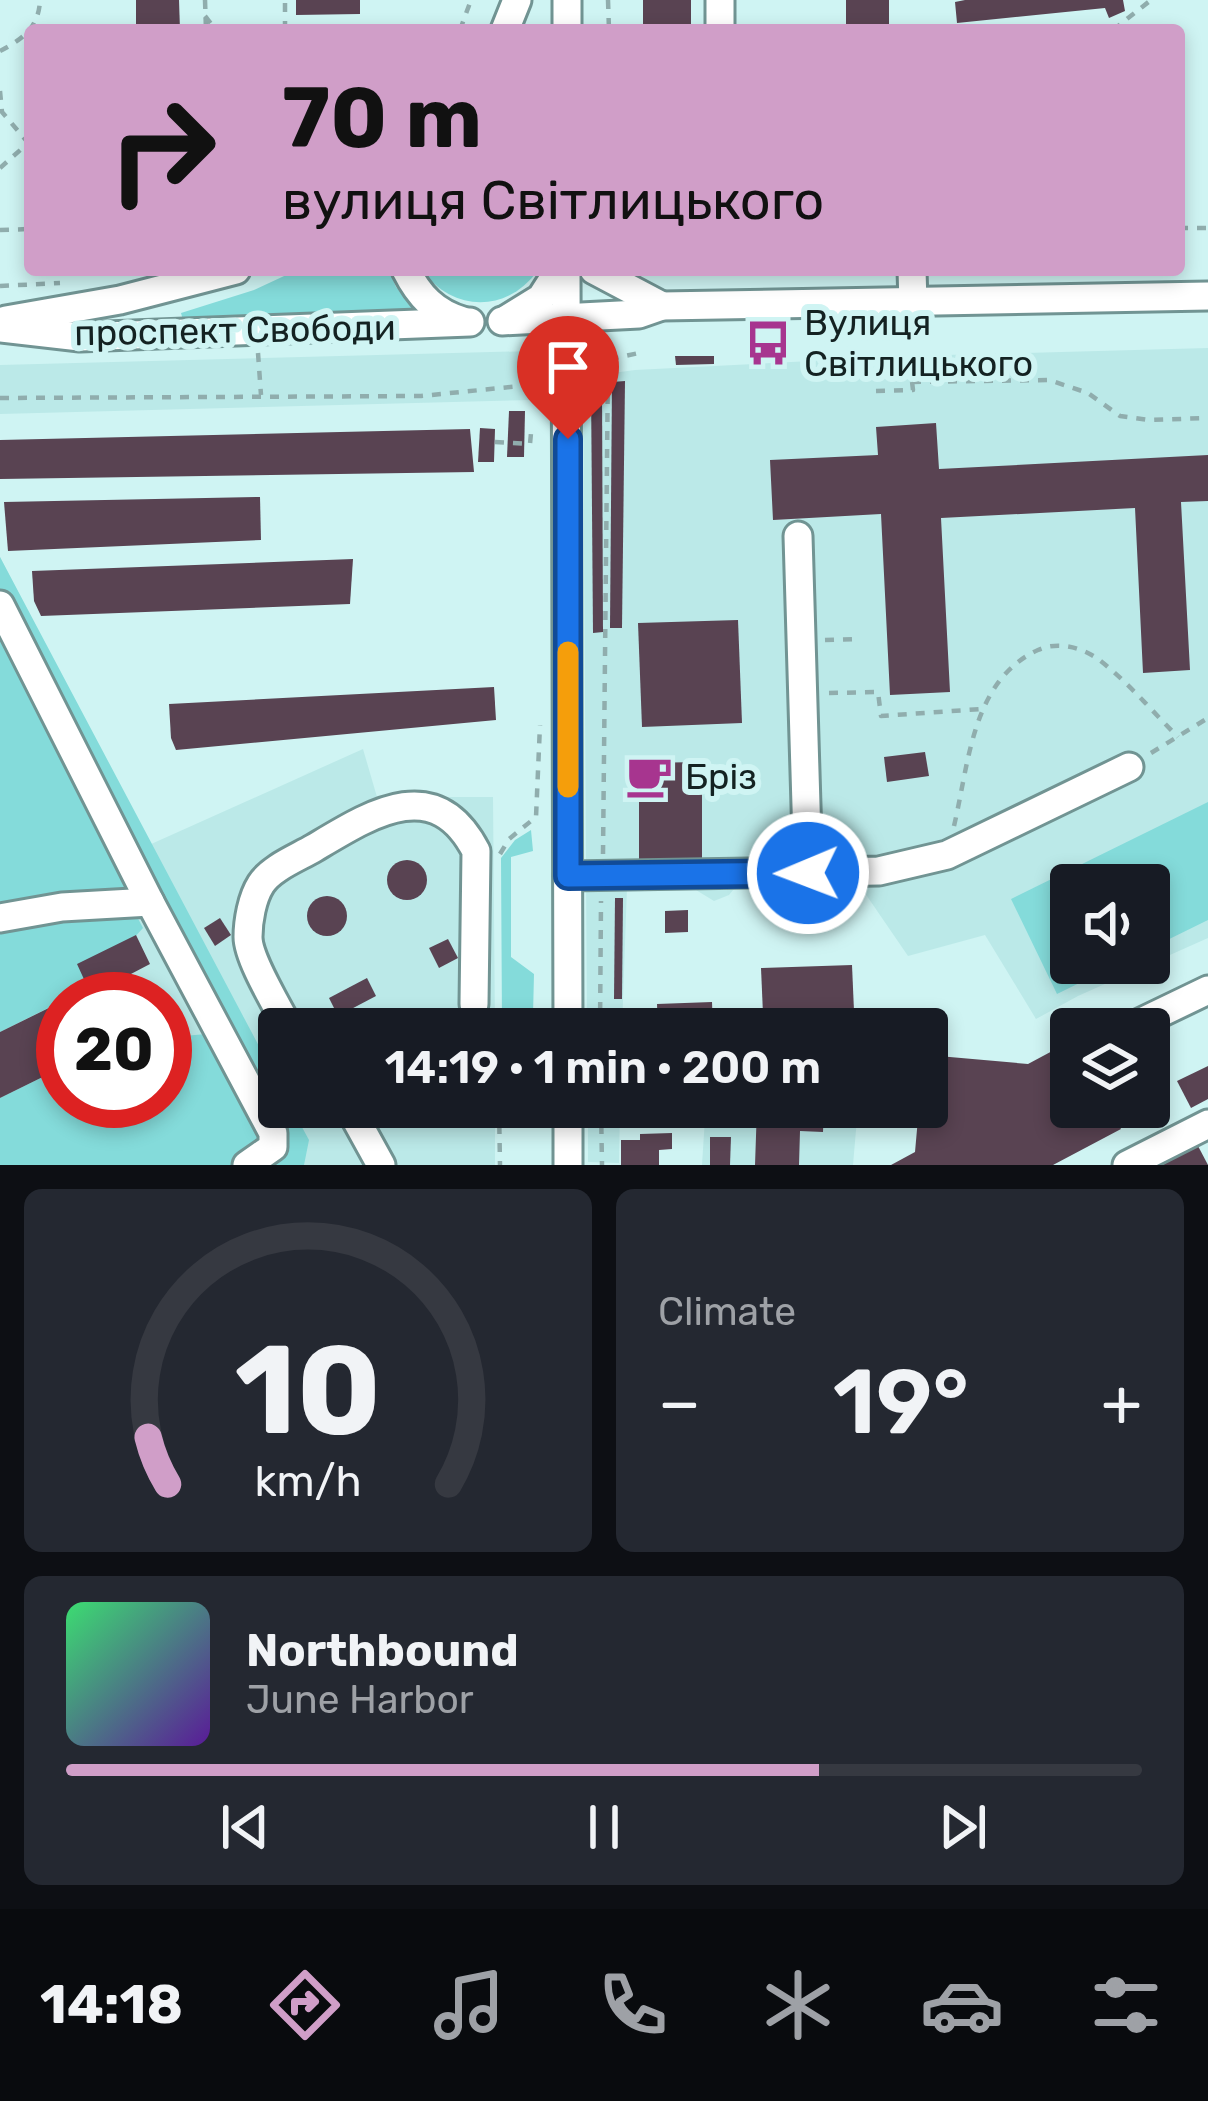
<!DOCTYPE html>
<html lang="en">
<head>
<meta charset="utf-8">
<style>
  body { margin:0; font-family:Rubik,sans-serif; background:#242831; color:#f1f3f6; height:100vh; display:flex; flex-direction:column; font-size:45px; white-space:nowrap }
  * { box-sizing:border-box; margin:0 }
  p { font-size:39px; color:#9ea1a6 }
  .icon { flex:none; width:66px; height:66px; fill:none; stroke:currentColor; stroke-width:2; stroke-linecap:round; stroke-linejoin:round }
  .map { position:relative; height:1165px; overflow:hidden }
  .panel { display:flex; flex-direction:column; gap:24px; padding:24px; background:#0d0f14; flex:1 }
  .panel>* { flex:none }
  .top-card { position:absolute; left:24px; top:24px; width:1161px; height:252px; border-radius:12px; box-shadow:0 6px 18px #0003; background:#d09ec8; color:#111; overflow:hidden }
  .controls { position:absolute; left:1050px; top:864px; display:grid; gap:24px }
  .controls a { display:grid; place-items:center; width:120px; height:120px; border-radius:12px; background:#171b24; box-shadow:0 6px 18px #0003; font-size:60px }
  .speed { position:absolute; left:36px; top:972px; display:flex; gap:24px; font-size:60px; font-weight:700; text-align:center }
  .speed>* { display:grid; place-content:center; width:156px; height:156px; border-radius:50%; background:#171b24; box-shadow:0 6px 18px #0003; line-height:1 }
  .speed .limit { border:18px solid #d22; background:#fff; color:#111 }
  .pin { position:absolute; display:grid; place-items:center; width:102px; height:102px; color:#fff; margin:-123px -51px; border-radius:50% 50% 50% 0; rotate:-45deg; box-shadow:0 0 12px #0007 }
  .pin .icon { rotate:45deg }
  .me { position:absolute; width:132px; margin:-66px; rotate:269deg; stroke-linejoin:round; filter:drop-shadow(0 0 9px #0008) }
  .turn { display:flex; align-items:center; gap:42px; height:252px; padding:0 60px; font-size:54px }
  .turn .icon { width:156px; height:156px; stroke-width:2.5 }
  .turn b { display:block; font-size:84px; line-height:102px }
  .big { font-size:90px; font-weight:600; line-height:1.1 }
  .panel .card { flex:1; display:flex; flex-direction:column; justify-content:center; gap:18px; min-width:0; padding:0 42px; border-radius:18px; background:#242831 }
  .panel .dial { align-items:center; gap:0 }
  .dial svg { height:312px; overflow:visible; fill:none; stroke:#363941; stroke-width:7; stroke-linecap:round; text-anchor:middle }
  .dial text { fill:#f1f3f6; stroke:none }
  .song { display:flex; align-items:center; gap:36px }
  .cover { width:144px; height:144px; border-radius:18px; background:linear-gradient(135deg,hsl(140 70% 55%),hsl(270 70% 35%)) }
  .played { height:12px; border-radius:6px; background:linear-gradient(90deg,#d09ec8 70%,#363941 70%) }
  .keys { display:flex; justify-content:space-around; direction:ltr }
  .heat { display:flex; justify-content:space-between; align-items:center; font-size:66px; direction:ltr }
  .panel .tiles { flex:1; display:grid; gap:24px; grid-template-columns:1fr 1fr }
  .card:last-child { grid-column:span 2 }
  .trip { position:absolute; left:258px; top:1008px; width:690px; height:120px; border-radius:12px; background:#171b24; box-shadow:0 6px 18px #0003; font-weight:600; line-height:120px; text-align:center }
  .tabs { display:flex; height:192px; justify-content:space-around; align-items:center; background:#090b0e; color:#9ea1a6 }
  .tabs .icon { width:84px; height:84px }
  .tabs .active { color:#d09ec8 }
  .tabs b { font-size:54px; color:#f1f3f6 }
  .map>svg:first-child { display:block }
  .built { fill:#bbe9e8; fill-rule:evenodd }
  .green { fill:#84dbda }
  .building { fill:#594352 }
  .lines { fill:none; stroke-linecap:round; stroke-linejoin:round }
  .minor-casing { stroke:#719493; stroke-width:33 }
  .path { stroke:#90adad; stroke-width:4.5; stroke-dasharray:9 9; stroke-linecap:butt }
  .minor { stroke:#fff; stroke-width:27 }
  .route-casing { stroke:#114b97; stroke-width:30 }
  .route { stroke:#1a73e8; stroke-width:21 }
  .slow { stroke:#f59e0b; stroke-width:21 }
  .labels { text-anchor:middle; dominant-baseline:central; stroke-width:12; stroke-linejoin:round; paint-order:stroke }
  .poi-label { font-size:36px; fill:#142222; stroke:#cff4f3; text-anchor:start }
  .street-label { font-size:36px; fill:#142222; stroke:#cff4f3 }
</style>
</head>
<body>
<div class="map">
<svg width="1208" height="1165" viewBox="0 0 1208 1165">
  <rect width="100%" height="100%" fill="#cff4f3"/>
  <g class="built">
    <path d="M1208,348V938L1078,996L1036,1019L985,935L908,956L858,883L738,884L729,895L714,901L696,890L627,887L622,1029H587L583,377L635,370L909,356ZM1071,885H1149V963H1071Z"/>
    <polygon points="533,351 530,400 0,414 0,365"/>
    <path d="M0,557L149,845L363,749L377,797H493L495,1029H279V1107H495V1165H0ZM63,999H165V1101H63Z"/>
    <polygon points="588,1107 620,1107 619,1163 588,1162"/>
    <polygon points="748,1107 858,1107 853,1165 702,1165 705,1118 748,1118"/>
  </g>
  <g class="green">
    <polygon points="297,270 389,270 396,287 417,311 184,324 181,313 254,290"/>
    <path d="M422,270H538C508,313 453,313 422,270Z"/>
    <polygon points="0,557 279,1084 279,1107 291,1107 309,1140 304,1165 261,1165 271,1160 0,593"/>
    <polygon points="0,623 138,891 0,902"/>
    <polygon points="1208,802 1208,920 1149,949 1149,885 1071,885 1071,963 1120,963 1057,994 1011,899"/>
    <polygon points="531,830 533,851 511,857 511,957 534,974 533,1015 502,1024 501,858 515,840"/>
    <polygon points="134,911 143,928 88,988 0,1032 0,926"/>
    <polygon points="206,1034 265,1133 257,1152 232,1165 0,1165 0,1098 63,1067 63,1101 165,1101 165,1046 184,1036"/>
  </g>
  <g class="building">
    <polygon points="136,0 179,0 180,30 136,30"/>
    <polygon points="296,0 360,0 360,14 296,15"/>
    <rect x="643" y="0" width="48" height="30"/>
    <rect x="846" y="0" width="43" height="30"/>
    <polygon points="965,0 1123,0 1125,11 1109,18 1105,8 957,23 955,2"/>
    <polygon points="675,356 714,356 714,364 676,365"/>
    <polygon points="625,381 622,628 610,628 612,382"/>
    <polygon points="591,387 602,387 603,632 593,633"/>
    <polygon points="509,411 525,411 524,457 507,457"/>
    <polygon points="936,423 939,469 1208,455 1208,501 1181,502 1190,670 1143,673 1135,508 941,518 950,692 890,695 881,514 773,520 770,460 878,455 876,427"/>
    <polygon points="480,428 495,429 494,462 478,462"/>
    <polygon points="470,429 474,472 0,479 0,440"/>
    <polygon points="260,497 261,540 8,551 4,502"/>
    <polygon points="353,559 350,604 41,616 34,601 32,571"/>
    <polygon points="738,620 742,723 642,727 638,623"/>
    <polygon points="494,687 496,720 176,750 171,738 169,704"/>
    <polygon points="925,752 929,776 887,782 884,757"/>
    <polygon points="702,762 702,869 639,869 639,763"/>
    <circle cx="407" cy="880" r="20"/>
    <circle cx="327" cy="916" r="20"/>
    <polygon points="615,898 623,898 622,999 614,999"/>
    <polygon points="688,910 688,932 665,933 665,911"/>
    <polygon points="220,918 231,935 215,946 204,928"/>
    <polygon points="136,935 150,964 129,975 141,999 66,999 88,988 77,964"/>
    <polygon points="448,939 458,958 439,968 429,948"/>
    <polygon points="852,965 854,1011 763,1014 761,968"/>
    <polygon points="367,978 376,996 338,1016 329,998"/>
    <polygon points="63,1001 63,1067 0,1098 0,1032"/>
    <polygon points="712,1002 713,1029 658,1029 657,1004"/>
    <polygon points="171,1008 184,1036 165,1046 165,1011"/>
    <polygon points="1071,1041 1071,1107 1109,1107 1121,1129 1053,1165 891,1165 915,1152 919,1107 927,1107 927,1055 1028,1064"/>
    <polygon points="1208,1066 1208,1099 1191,1108 1177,1081"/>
    <polygon points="757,1107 824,1107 823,1132 800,1131 799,1165 755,1165"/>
    <polygon points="672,1133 672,1149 659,1150 659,1165 621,1165 621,1140 640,1140 640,1134"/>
    <polygon points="710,1137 731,1137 730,1165 710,1165"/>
    <polygon points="1198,1146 1208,1165 1162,1165"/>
  </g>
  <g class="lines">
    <g class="minor-casing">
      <g id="minor">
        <polyline points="720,0 720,30"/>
        <polyline points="505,30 517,0"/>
        <polyline points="567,30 567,0"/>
        <path d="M406,270C419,296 435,313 463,321"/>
        <polyline points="566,270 568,1029"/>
        <polyline points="594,270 662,306"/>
        <polyline points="912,270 913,303"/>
        <polyline points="507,319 541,298 559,270"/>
        <polyline points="6,320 120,300 236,270"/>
        <polyline points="502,321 639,314 662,306 1208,296"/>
        <polyline points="0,328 80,337 470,322"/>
        <polyline points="798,536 808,873"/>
        <polyline points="0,605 150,902"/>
        <polyline points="568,876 879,871 947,855 1129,767"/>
        <polyline points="0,918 62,907 150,902 273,1133 273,1147 247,1165"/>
        <path d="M289,1029C278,1007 248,959 248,937C248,921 252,898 261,884C271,868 297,858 314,848C371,814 435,772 476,851L474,1004"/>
        <polyline points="1127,1029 1208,990"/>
        <polyline points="349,1107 381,1165"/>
        <polyline points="568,1165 568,1107"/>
        <polyline points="1127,1165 1208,1124"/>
      </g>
    </g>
    <g class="path">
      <polyline points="205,0 206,30"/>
      <polyline points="608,0 609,30"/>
      <polyline points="205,16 216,30"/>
      <polyline points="285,30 285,0"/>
      <polyline points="460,30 471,0"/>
      <polyline points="1113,30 1151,0"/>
      <path d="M0,51C23,39 39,27 40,0"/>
      <polyline points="0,91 2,112 30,145"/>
      <polyline points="0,168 27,144"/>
      <polyline points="1179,228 1208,228"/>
      <polyline points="0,230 30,229"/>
      <polyline points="0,286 60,283"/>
      <polyline points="258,353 261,395"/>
      <polyline points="592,363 639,353"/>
      <polyline points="912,382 1049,380 1088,393 1120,416 1148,420 1208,418"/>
      <polyline points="876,391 913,390 909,356"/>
      <polyline points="0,398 421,396 540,384"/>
      <polyline points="495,442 530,444 531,433"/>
      <polyline points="825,640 859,639"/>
      <polyline points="829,693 878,692 881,716 982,709"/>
      <polyline points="1151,753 1208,718"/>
      <path d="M954,826C969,763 972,680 1038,650C1057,641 1081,647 1098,659C1127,681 1152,711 1178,737"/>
      <polyline points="500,854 509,839 536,817 540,725"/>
      <polyline points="603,854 608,362"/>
      <polyline points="498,1015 498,1029"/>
      <polyline points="600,1029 601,901"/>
      <polyline points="499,1107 500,1165"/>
      <polyline points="601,1107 602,1165"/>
    </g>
    <use href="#minor" class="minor"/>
  </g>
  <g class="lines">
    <g class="route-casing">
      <polyline id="route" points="568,439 568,876 808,873"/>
    </g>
    <use href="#route" class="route"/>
    <polyline class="slow" points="568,652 568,787"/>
  </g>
  <defs>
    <g id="bus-bare" transform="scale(3.6)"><path d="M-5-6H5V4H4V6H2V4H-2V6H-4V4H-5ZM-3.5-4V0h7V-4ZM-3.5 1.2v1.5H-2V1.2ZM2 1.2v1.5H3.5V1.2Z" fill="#a7358f" stroke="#cff4f3" stroke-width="2.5" paint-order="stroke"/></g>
    <g id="cafe-bare" transform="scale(3.6)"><path d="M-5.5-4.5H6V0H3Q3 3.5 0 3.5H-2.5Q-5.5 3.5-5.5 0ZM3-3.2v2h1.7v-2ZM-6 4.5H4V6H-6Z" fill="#a7358f" stroke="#cff4f3" stroke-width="2.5" paint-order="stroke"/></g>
  </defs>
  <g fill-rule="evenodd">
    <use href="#bus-bare" x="768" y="343"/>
    <use href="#cafe-bare" x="649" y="776"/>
  </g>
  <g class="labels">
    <g class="poi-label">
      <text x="804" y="322">Вулиця<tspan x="804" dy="41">Світлицького</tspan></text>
      <text x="685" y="776">Бріз</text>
    </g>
    <g class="street-label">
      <text transform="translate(235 330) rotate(-1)">проспект Свободи</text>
    </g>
  </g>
</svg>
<div class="controls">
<a><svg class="icon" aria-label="sound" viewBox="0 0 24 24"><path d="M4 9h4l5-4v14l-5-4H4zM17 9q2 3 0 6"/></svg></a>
<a><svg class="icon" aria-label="layers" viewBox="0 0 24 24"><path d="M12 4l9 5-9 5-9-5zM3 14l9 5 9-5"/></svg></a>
</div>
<div class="speed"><div class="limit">20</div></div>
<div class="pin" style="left:568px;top:439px;background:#d93025"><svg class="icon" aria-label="arrive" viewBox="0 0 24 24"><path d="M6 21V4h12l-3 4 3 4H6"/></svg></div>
<svg class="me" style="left:808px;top:873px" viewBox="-20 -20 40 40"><circle r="17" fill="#1a73e8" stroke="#fff" stroke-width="3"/><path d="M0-11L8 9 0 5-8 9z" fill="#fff"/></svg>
<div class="trip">14:19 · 1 min · 200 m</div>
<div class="top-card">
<div class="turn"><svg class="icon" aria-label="right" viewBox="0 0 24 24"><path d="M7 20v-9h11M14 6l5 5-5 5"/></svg><div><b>70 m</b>вулиця Світлицького</div></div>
</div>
</div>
<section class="panel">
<div class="tiles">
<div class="card dial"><svg viewBox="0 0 100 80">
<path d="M14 69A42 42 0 1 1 86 69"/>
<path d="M14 69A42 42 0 0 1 9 57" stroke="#d09ec8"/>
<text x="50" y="56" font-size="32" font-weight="700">10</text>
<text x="50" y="72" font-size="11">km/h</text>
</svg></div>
<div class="card"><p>Climate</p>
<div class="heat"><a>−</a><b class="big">19°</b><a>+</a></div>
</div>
<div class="card">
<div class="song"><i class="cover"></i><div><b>Northbound</b><p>June Harbor</p></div></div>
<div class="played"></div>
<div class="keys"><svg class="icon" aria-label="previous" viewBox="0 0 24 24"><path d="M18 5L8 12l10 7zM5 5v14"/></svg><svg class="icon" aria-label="pause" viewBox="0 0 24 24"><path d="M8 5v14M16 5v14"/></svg><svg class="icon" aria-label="next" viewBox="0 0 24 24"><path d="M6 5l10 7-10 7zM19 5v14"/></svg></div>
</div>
</div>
</section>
<nav class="tabs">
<b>14:18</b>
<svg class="icon active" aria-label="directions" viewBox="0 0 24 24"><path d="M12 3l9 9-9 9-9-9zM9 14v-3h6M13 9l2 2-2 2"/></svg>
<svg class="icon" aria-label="music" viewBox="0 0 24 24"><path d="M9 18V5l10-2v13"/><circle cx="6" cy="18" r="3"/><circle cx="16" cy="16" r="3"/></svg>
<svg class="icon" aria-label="phone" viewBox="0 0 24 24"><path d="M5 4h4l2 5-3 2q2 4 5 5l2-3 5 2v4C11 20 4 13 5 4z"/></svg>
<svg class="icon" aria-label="climate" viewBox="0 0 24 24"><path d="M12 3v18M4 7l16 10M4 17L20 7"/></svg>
<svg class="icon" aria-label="car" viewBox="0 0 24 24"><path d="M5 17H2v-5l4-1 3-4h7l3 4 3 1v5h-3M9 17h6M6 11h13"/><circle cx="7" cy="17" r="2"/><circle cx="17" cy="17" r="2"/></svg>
<svg class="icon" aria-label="filters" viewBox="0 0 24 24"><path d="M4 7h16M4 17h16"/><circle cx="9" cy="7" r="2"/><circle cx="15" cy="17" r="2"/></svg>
</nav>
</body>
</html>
